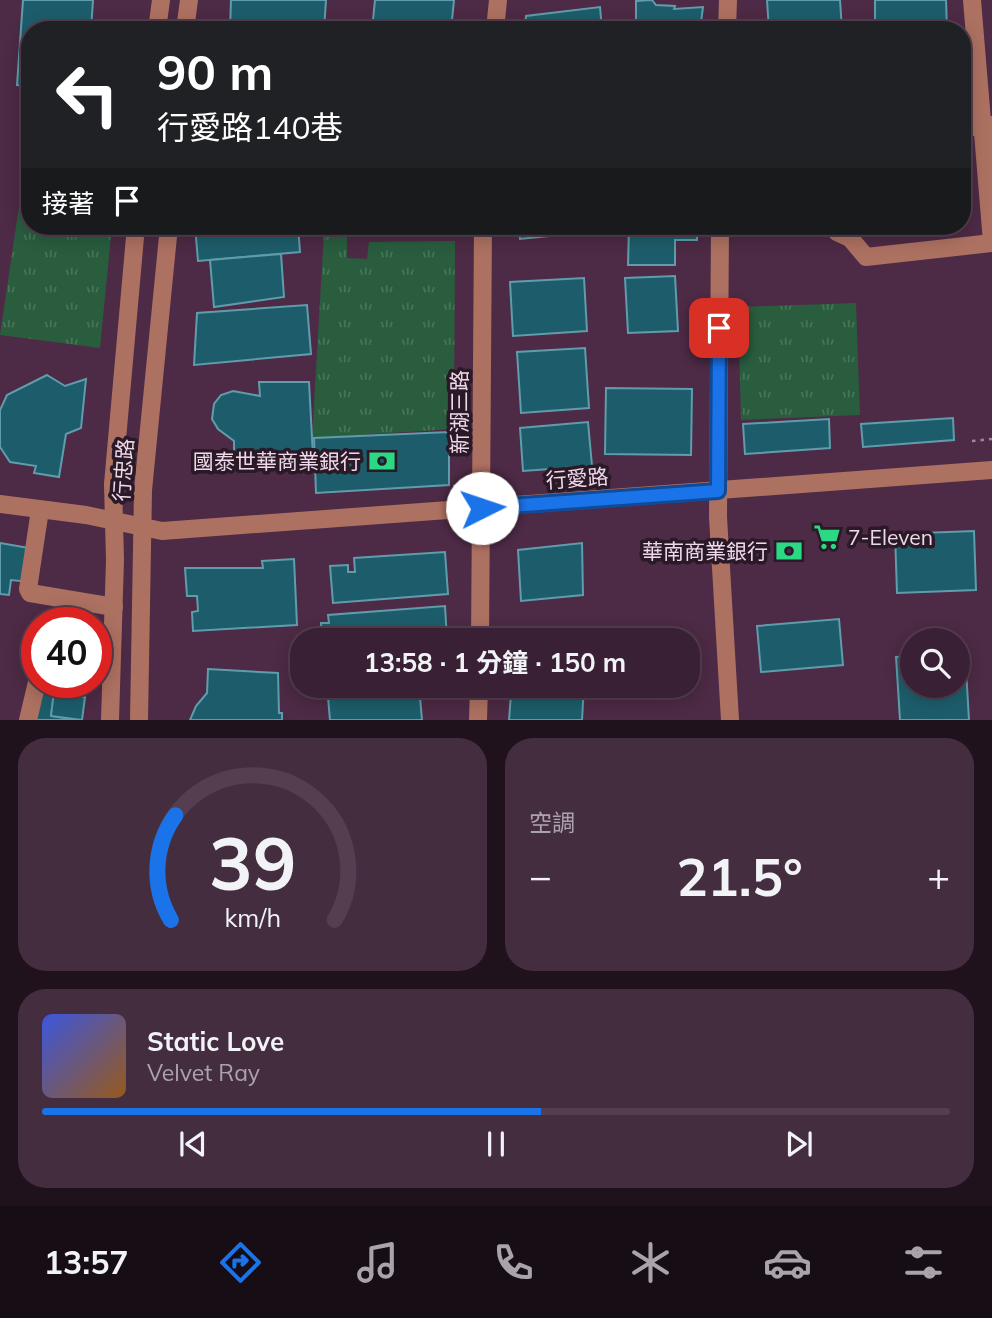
<!DOCTYPE html>
<html lang="zh-TW">
<head>
<meta charset="utf-8">
<style>
  body { margin:0; font-family:Mulish,"Noto Sans TC",sans-serif; background:#452d40; color:#f1f3f6; height:100vh; display:flex; flex-direction:column; font-size:26px; white-space:nowrap }
  * { box-sizing:border-box; margin:0 }
  p { font-size:23px; color:#aba3ac }
  .icon { flex:none; width:38px; height:38px; fill:none; stroke:currentColor; stroke-width:2; stroke-linecap:round; stroke-linejoin:round }
  .map { position:relative; height:720px; overflow:hidden }
  .side { display:flex; flex-direction:column; gap:18px; padding:18px; background:#20121d; flex:1 }
  .side>* { flex:none }
  .guide { position:absolute; left:21px; top:21px; width:950px; height:214px; border-radius:28px; box-shadow:0 4px 18px #0003,0 0 0 2px #543e4f; background:#202124; color:#fff; overflow:hidden }
  .fabs { position:absolute; left:900px; top:628px; display:grid; gap:14px }
  .fabs a { display:grid; place-items:center; width:70px; height:70px; border-radius:50%; background:#3a2034; box-shadow:0 4px 18px #0003,0 0 0 2px #543e4f; font-size:35px }
  .speed { position:absolute; left:21px; top:607px; display:flex; gap:14px; font-size:35px; font-weight:700; text-align:center }
  .speed>* { display:grid; place-content:center; width:91px; height:91px; border-radius:50%; background:#3a2034; box-shadow:0 4px 18px #0003,0 0 0 2px #543e4f; line-height:1 }
  .speed .limit { border:10px solid #d22; background:#fff; color:#111 }
  .pin { position:absolute; display:grid; place-items:center; width:60px; height:60px; color:#fff; margin:-30px; border-radius:14px; box-shadow:0 4px 10px #0006 }
  .me { position:absolute; width:77px; margin:-38px; rotate:86deg; stroke-linejoin:round; filter:drop-shadow(0 0 5px #0008) }
  .turn { display:flex; align-items:center; gap:24px; height:147px; padding:0 21px; font-size:32px }
  .turn .icon { width:91px; height:91px; stroke-width:2.5 }
  .turn b { display:block; font-size:49px; line-height:60px }
  .then { display:flex; align-items:center; height:66px; padding:0 21px; background:#0003; gap:14px; font-size:26px }
  .big { font-size:52px; font-weight:700; line-height:1.1 }
  .side .widget { flex:1; display:flex; flex-direction:column; justify-content:center; gap:10px; min-width:0; padding:0 24px; border-radius:28px; background:#452d40 }
  .side .dial { align-items:center; gap:0 }
  .dial svg { height:182px; overflow:visible; fill:none; stroke:#543e4f; stroke-width:7; stroke-linecap:round; text-anchor:middle }
  .dial text { fill:#f1f3f6; stroke:none }
  .song { display:flex; align-items:center; gap:21px }
  .cover { width:84px; height:84px; border-radius:10px; background:linear-gradient(135deg,hsl(230 70% 55%),hsl(30 70% 35%)) }
  .played { height:7px; border-radius:4px; background:linear-gradient(90deg,#1a73e8 55%,#543e4f 55%) }
  .keys { display:flex; justify-content:space-around; direction:ltr }
  .heat { display:flex; justify-content:space-between; align-items:center; font-size:38px; direction:ltr }
  .side .tiles { flex:1; display:grid; gap:18px; grid-template-columns:1fr 1fr }
  .widget:last-child { grid-column:span 2 }
  .trip { position:absolute; left:290px; top:628px; width:410px; height:70px; border-radius:28px; background:#3a2034; box-shadow:0 4px 18px #0003,0 0 0 2px #543e4f; font-weight:700; line-height:70px; text-align:center }
  .tabs { display:flex; height:112px; justify-content:space-around; align-items:center; background:#170d15; color:#aba3ac }
  .tabs .icon { width:49px; height:49px }
  .tabs .current { color:#1a73e8 }
  .tabs b { font-size:32px; color:#f1f3f6 }
  .map>svg:first-child { display:block }
  .grass { fill:url(#grass-tufts) }
  .building { fill:#1d5d6b; stroke:#609cab; stroke-width:2 }
  .lines { fill:none; stroke-linecap:round; stroke-linejoin:round }
  .path { stroke:#a1849a; stroke-width:2.5; stroke-dasharray:3.5 5; stroke-linecap:butt }
  .minor { stroke:#ad7161; stroke-width:18 }
  .route-casing { stroke:#114b97; stroke-width:18 }
  .route { stroke:#1a73e8; stroke-width:12 }
  .labels { text-anchor:middle; dominant-baseline:central; stroke-width:7; stroke-linejoin:round; paint-order:stroke }
  .street-label { font-size:21px; fill:#efd8e9; stroke:#2a1926 }
  .poi-label { font-size:21px; fill:#efd8e9; stroke:#2a1926; text-anchor:end }
</style>
</head>
<body>
<div class="map">
<svg width="992" height="720" viewBox="0 0 992 720">
  <defs>
    <pattern id="grass-tufts" width="24" height="20" patternUnits="userSpaceOnUse" patternTransform="scale(1.75)"><rect width="24" height="20" fill="#295d3e"/><path d="M3 7l-1-3M5 7V3M7 7l1-3M15 17l-1-3M17 17v-4M19 17l1-3" fill="none" stroke="#48745a"/></pattern>
  </defs>
  <rect width="100%" height="100%" fill="#4d2a45"/>
  <g class="grass">
    <polygon points="30,94 30,226 112,226 100,348 0,335 26,159"/>
    <polygon points="324,232 347,233 347,258 367,259 369,242 455,241 454,429 312,438"/>
    <polygon points="856,303 860,415 741,420 738,307"/>
  </g>
  <g class="building">
    <polygon points="23,0 93,0 91,30 30,30 30,86 17,85"/>
    <polygon points="231,0 326,0 324,30 230,30"/>
    <polygon points="375,0 454,0 451,30 372,30"/>
    <polygon points="652,0 656,5 675,6 674,9 703,7 700,30 636,30 636,1"/>
    <polygon points="767,0 840,0 842,30 769,30"/>
    <polygon points="875,0 946,0 947,30 875,30"/>
    <polygon points="600,7 602,30 525,30 526,16"/>
    <polygon points="195,226 298,226 300,252 198,261"/>
    <polygon points="519,226 599,226 599,231 520,239"/>
    <polygon points="629,226 697,226 697,240 675,240 675,265 628,265"/>
    <polygon points="281,254 284,297 214,307 210,260"/>
    <polygon points="675,276 678,331 628,333 625,278"/>
    <polygon points="584,278 587,331 513,336 510,282"/>
    <polygon points="307,305 311,354 194,365 197,313"/>
    <polygon points="585,348 589,408 521,413 517,352"/>
    <polygon points="47,375 65,386 86,379 81,428 66,434 59,477 34,473 36,466 10,462 0,447 0,410 7,395"/>
    <polygon points="259,382 309,382 313,456 234,462 234,441 218,429 212,419 214,404 221,395 233,391 260,396"/>
    <polygon points="606,388 692,389 691,455 605,454"/>
    <polygon points="953,418 954,440 863,447 861,424"/>
    <polygon points="829,419 830,448 745,454 743,424"/>
    <polygon points="588,422 592,466 523,471 520,428"/>
    <polygon points="449,432 449,485 316,493 314,438"/>
    <polygon points="974,531 976,590 897,593 895,534"/>
    <polygon points="0,543 35,549 30,582 11,580 9,595 0,594"/>
    <polygon points="582,543 583,595 521,601 518,550"/>
    <polygon points="445,552 448,594 333,603 330,566 348,565 348,572 355,572 354,558"/>
    <polygon points="294,559 297,625 193,631 192,612 198,611 197,596 187,596 185,568 263,568 262,561"/>
    <polygon points="445,606 447,640 322,640 321,623 329,623 328,615"/>
    <polygon points="839,619 843,665 761,672 757,626"/>
    <polygon points="965,652 969,720 900,720 896,657 912,656 912,686 957,686 957,653"/>
    <polygon points="208,669 278,673 279,713 282,713 282,720 190,720 196,706 207,693"/>
    <polygon points="327,686 419,686 422,720 330,720"/>
    <polygon points="540,686 584,686 582,720 509,720 511,694 540,694"/>
    <polygon points="37,689 54,692 51,716 77,720 32,720"/>
    <polygon points="54,692 85,697 82,720 51,716"/>
  </g>
  <g class="lines">
    <g class="path">
      <polyline points="972,441 992,439"/>
      <polyline points="453,486 465,486"/>
    </g>
    <g class="minor">
      <polyline points="972,0 992,242"/>
      <polyline points="157,30 161,0"/>
      <polyline points="185,30 189,0"/>
      <polyline points="495,30 498,0"/>
      <polyline points="727,30 728,0"/>
      <polyline points="962,128 992,125"/>
      <polyline points="720,226 718,517 730,720"/>
      <polyline points="836,226 837,232 850,238 866,257 992,243"/>
      <polyline points="0,504 86,515 162,531 992,470"/>
      <polyline points="40,510 28,589 30,593 114,607"/>
      <polyline points="480,640 483,226"/>
      <polyline points="28,720 37,682"/>
      <polyline points="110,720 115,560 113,484 136,226"/>
      <polyline points="139,720 143,490 169,226"/>
      <polyline points="478,720 479,686"/>
    </g>
  </g>
  <g class="lines">
    <g class="route-casing">
      <polyline id="route" points="482,508 718,491 719,328"/>
    </g>
    <use href="#route" class="route"/>
  </g>
  <defs>
    <g id="bank-bare" transform="scale(2.1)"><path d="M-6-4H6V4H-6ZM0-2.3a2.3 2.3 0 1 0 0 4.6a2.3 2.3 0 1 0 0-4.6Z" fill="#2bd884" stroke="#2a1926" stroke-width="2.5" paint-order="stroke"/></g>
    <g id="supermarket-bare" transform="scale(2.1)"><path d="M-6-5.5h2.5l.6 2H6L4.5 2H-2.5L-4.4-4H-6ZM-1.5 3.2a1.3 1.3 0 1 0 .1 0ZM3 3.2a1.3 1.3 0 1 0 .1 0Z" fill="#2bd884" stroke="#2a1926" stroke-width="2.5" paint-order="stroke"/></g>
  </defs>
  <g fill-rule="evenodd">
    <use href="#bank-bare" x="382" y="461"/>
    <use href="#supermarket-bare" x="827" y="537"/>
    <use href="#bank-bare" x="789" y="551"/>
  </g>
  <g class="labels">
    <g class="street-label">
      <text transform="translate(459 412) rotate(-90)">新湖三路</text>
      <text transform="translate(123 470) rotate(-86)">行忠路</text>
      <text transform="translate(577 478) rotate(-4)">行愛路</text>
    </g>
    <g class="poi-label">
      <text x="361" y="461">國泰世華商業銀行</text>
      <text x="848" y="537" text-anchor="start">7-Eleven</text>
      <text x="768" y="551">華南商業銀行</text>
    </g>
  </g>
</svg>
<div class="fabs">
<a><svg class="icon" aria-label="search" viewBox="0 0 24 24"><circle cx="10" cy="10" r="6"/><path d="M15 15l6 6"/></svg></a>
</div>
<div class="speed"><div class="limit">40</div></div>
<div class="pin" style="left:719px;top:328px;background:#d93025"><svg class="icon" aria-label="arrive" viewBox="0 0 24 24"><path d="M6 21V4h12l-3 4 3 4H6"/></svg></div>
<svg class="me" style="left:482px;top:508px" viewBox="-20 -20 40 40"><circle r="19" fill="#fff"/><path d="M0-13L10 11 0 6-10 11z" fill="#1a73e8"/></svg>
<div class="trip">13:58 · 1 分鐘 · 150 m</div>
<div class="guide">
<div class="turn"><svg class="icon" aria-label="left" viewBox="0 0 24 24"><path d="M17 20v-9H6M10 6l-5 5 5 5"/></svg><div><b>90 m</b>行愛路140巷</div></div>
<div class="then">接著<svg class="icon" aria-label="arrive" viewBox="0 0 24 24"><path d="M6 21V4h12l-3 4 3 4H6"/></svg></div>
</div>
</div>
<section class="side">
<div class="tiles">
<div class="widget dial"><svg viewBox="0 0 100 80">
<path d="M14 69A42 42 0 1 1 86 69"/>
<path d="M14 69A42 42 0 0 1 16 23" stroke="#1a73e8"/>
<text x="50" y="56" font-size="32" font-weight="700">39</text>
<text x="50" y="72" font-size="11">km/h</text>
</svg></div>
<div class="widget"><p>空調</p>
<div class="heat"><a>−</a><b class="big">21.5°</b><a>+</a></div>
</div>
<div class="widget">
<div class="song"><i class="cover"></i><div><b>Static Love</b><p>Velvet Ray</p></div></div>
<div class="played"></div>
<div class="keys"><svg class="icon" aria-label="previous" viewBox="0 0 24 24"><path d="M18 5L8 12l10 7zM5 5v14"/></svg><svg class="icon" aria-label="pause" viewBox="0 0 24 24"><path d="M8 5v14M16 5v14"/></svg><svg class="icon" aria-label="next" viewBox="0 0 24 24"><path d="M6 5l10 7-10 7zM19 5v14"/></svg></div>
</div>
</div>
</section>
<nav class="tabs">
<b>13:57</b>
<svg class="icon current" aria-label="directions" viewBox="0 0 24 24"><path d="M12 3l9 9-9 9-9-9zM9 14v-3h6M13 9l2 2-2 2"/></svg>
<svg class="icon" aria-label="music" viewBox="0 0 24 24"><path d="M9 18V5l10-2v13"/><circle cx="6" cy="18" r="3"/><circle cx="16" cy="16" r="3"/></svg>
<svg class="icon" aria-label="phone" viewBox="0 0 24 24"><path d="M5 4h4l2 5-3 2q2 4 5 5l2-3 5 2v4C11 20 4 13 5 4z"/></svg>
<svg class="icon" aria-label="climate" viewBox="0 0 24 24"><path d="M12 3v18M4 7l16 10M4 17L20 7"/></svg>
<svg class="icon" aria-label="car" viewBox="0 0 24 24"><path d="M5 17H2v-5l4-1 3-4h7l3 4 3 1v5h-3M9 17h6M6 11h13"/><circle cx="7" cy="17" r="2"/><circle cx="17" cy="17" r="2"/></svg>
<svg class="icon" aria-label="filters" viewBox="0 0 24 24"><path d="M4 7h16M4 17h16"/><circle cx="9" cy="7" r="2"/><circle cx="15" cy="17" r="2"/></svg>
</nav>
</body>
</html>
